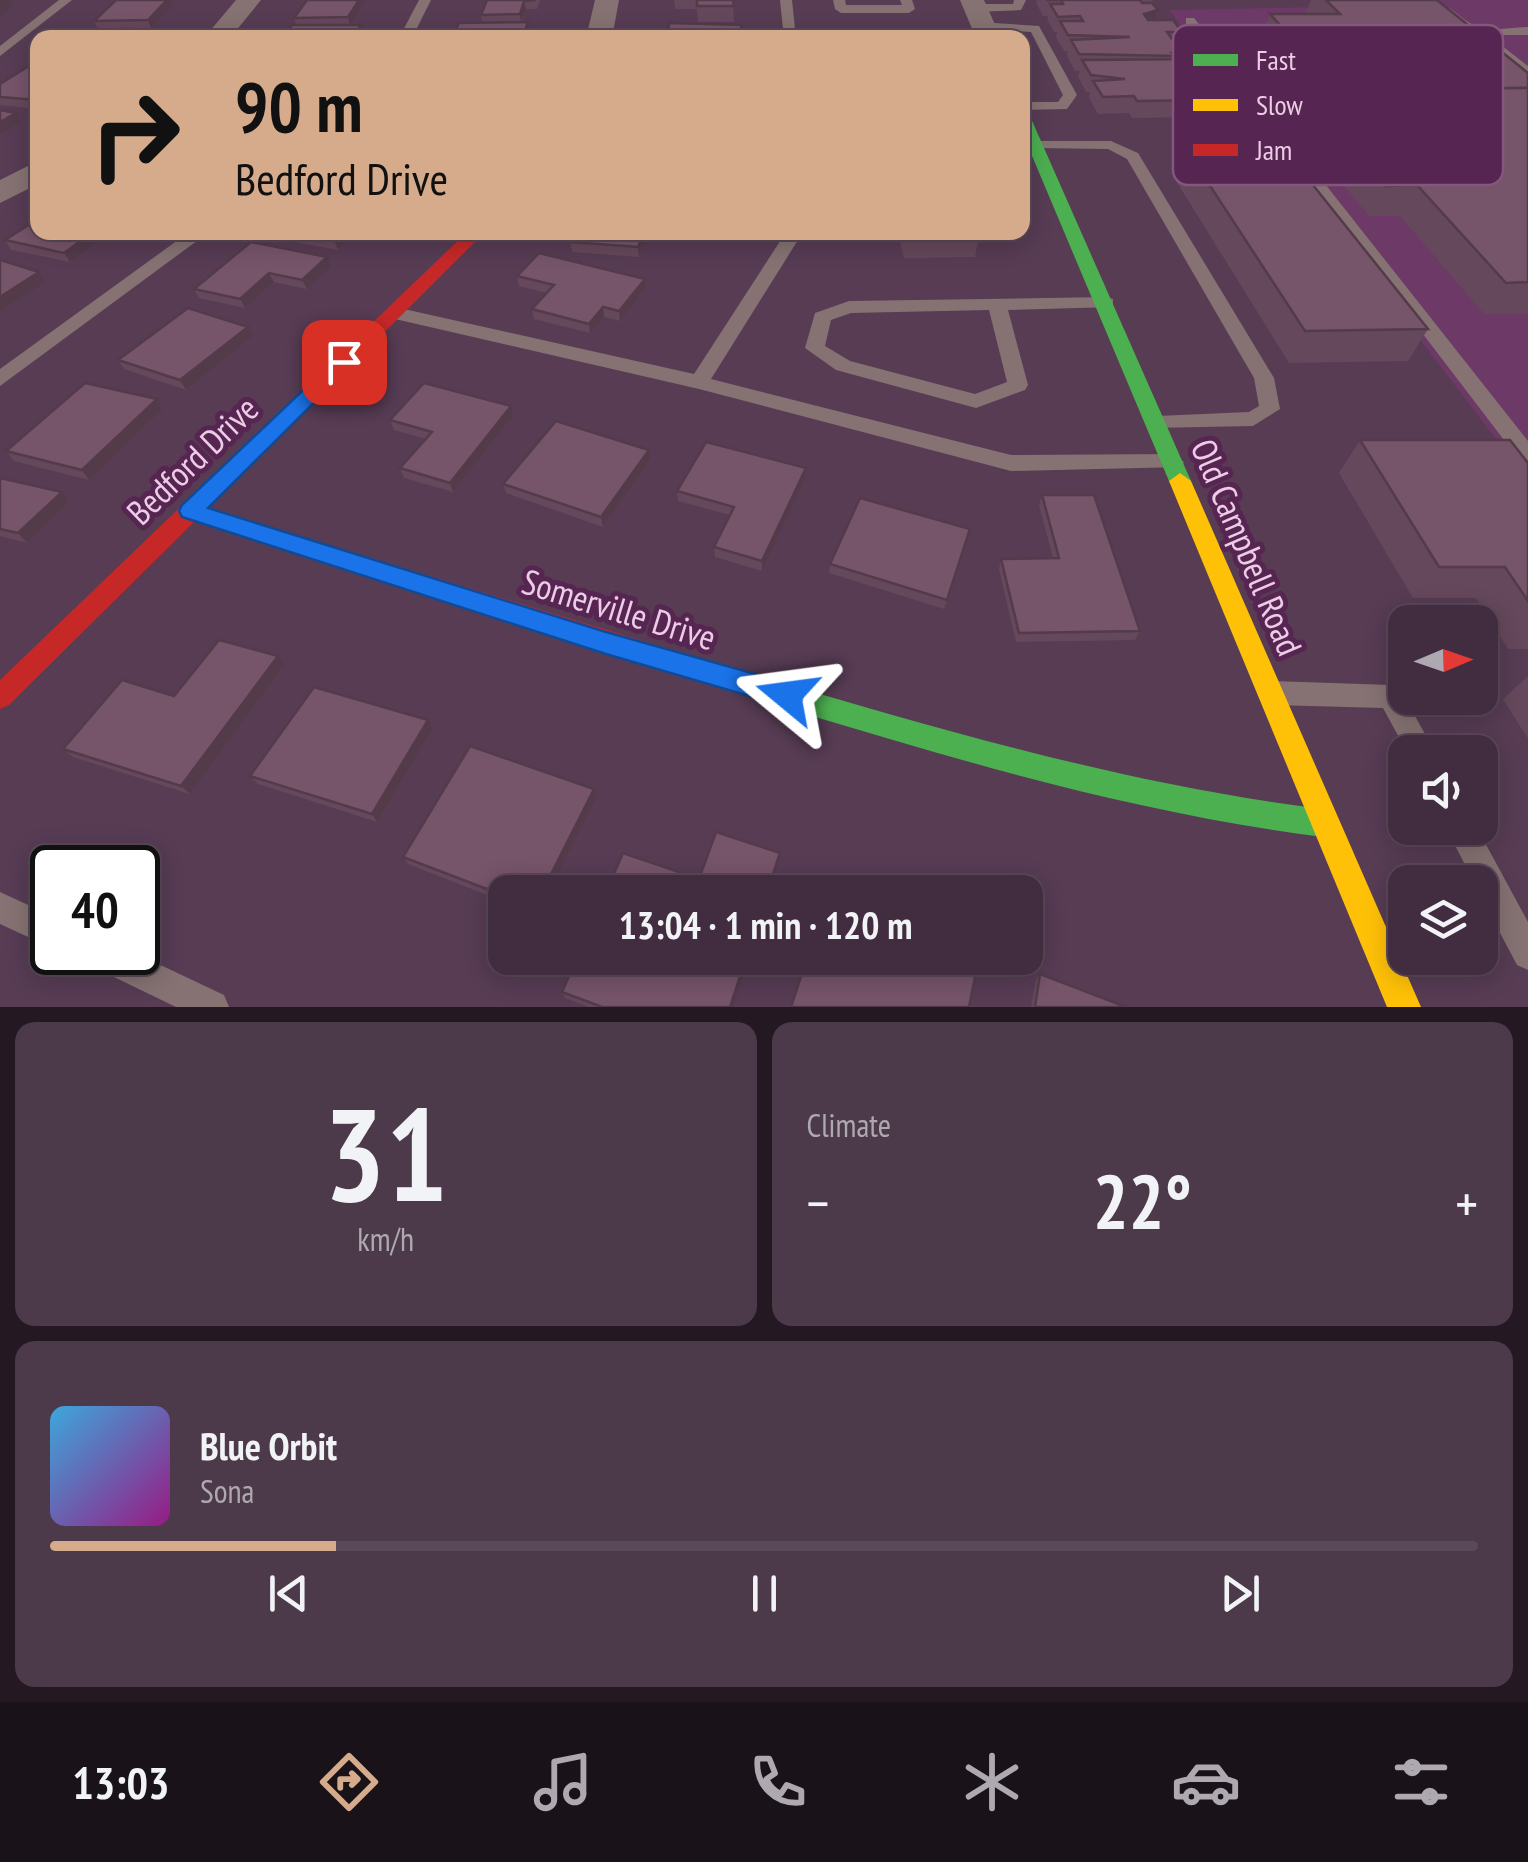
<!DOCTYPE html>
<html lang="en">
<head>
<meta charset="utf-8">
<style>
  body { margin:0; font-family:"PT Sans Narrow",sans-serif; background:#4c394a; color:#f1f3f6; height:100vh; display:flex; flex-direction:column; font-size:38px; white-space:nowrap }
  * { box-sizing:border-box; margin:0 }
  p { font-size:32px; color:#aea8b0 }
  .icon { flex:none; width:55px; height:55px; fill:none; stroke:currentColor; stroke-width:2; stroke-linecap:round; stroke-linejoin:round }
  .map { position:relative; height:1007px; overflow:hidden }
  .drawer { display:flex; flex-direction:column; gap:15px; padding:15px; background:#241923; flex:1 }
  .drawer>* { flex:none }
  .hud { position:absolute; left:30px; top:30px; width:1000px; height:210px; border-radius:20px; box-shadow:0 5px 25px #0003,0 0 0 2px #5a4959; background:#d6ab8b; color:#111; overflow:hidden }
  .needle { width:65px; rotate:88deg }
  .fabs { position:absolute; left:1388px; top:605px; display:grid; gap:20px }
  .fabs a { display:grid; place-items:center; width:110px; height:110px; border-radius:20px; background:#412d3f; box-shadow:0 5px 25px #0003,0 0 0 2px #5a4959; font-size:50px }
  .speed { position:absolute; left:30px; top:845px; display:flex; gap:20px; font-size:50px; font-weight:700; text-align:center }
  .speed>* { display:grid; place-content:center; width:130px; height:130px; border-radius:50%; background:#412d3f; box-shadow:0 5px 25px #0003,0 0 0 2px #5a4959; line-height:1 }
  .speed .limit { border:5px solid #111; border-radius:15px; background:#fff; color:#111 }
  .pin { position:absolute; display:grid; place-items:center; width:85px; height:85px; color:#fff; margin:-42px; border-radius:20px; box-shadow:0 5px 15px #0006 }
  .me { position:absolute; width:110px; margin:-55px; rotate:286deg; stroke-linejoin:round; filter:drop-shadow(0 0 8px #0008) }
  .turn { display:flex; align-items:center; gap:35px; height:210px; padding:0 40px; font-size:45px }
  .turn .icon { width:130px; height:130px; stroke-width:2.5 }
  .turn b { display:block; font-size:70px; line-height:85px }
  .big { font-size:75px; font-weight:700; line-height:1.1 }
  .drawer .widget { flex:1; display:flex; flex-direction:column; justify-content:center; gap:15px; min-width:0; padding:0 35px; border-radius:20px; background:#4c394a }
  .drawer .dial { align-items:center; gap:0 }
  .dial b { font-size:130px; line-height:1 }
  .song { display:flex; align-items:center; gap:30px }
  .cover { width:120px; height:120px; border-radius:15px; background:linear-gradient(135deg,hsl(200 70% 55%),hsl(310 70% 35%)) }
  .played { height:10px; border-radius:5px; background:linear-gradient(90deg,#d6ab8b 20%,#5a4959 20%) }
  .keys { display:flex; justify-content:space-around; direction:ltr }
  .heat { display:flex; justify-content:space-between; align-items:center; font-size:55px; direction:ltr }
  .drawer .tiles { flex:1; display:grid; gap:15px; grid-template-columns:1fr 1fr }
  .widget:last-child { grid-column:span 2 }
  .trip { position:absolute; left:488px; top:875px; width:555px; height:100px; border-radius:20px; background:#412d3f; box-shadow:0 5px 25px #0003,0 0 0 2px #5a4959; font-weight:700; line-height:100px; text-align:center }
  .menu { display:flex; height:160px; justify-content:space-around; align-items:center; background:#1a1219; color:#aea8b0 }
  .menu .icon { width:70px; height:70px }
  .menu .selected { color:#d6ab8b }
  .menu b { font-size:45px; color:#f1f3f6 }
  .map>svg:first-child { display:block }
  .built { fill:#6d3967 }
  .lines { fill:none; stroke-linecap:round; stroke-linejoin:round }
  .lane { fill:#867272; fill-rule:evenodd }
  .street { fill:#867272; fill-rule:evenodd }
  .fast { fill:#4caf50; fill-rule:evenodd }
  .slow { fill:#ffc107; fill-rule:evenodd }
  .jam { fill:#c62828; fill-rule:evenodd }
  .wall { fill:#65485b }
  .shaded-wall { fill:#533b4a }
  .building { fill:#76546a; stroke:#533b4a; stroke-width:2.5 }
  .route { fill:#1a73e8; stroke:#114b97; stroke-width:2.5 }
  .labels { text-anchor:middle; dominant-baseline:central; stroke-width:10; stroke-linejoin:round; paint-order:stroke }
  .street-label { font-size:35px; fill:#eccde7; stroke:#572551 }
  .key { fill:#572551; stroke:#84577e; stroke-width:2.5 }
  .key-label { font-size:28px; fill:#eccde7 }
</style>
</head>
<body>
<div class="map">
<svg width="1528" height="1007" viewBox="0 0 1528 1007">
  <rect width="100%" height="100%" fill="#573c54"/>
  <polygon class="built" points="1417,0 1528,0 1528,481 1169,10 1421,5"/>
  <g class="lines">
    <g class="lane">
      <polygon points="59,0 72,0 0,56 0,46"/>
      <polygon points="419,0 431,0 412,38 399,38"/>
      <polygon points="780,0 792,0 796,38 784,38"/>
      <polygon points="833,0 845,0 846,5 902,5 900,0 912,0 915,9 909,13 841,13 835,9"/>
      <polygon points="1014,0 1026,0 1021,10 976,12 970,8 976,4 1013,4"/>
      <path d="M1419,0C1452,0 1454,17 1478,27C1491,32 1514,27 1528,27V35H1488L1528,66V77L1452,18Z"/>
      <polygon points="1186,18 1194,18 1528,441 1528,464 1520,461 1186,24"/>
      <polygon points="979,22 1039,26 1077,95 1067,109 1022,110 1022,102 1058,102 1063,95 1031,32 983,29 977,25"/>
      <polygon points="1031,141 1111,141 1138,153 1274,378 1280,409 1253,426 1150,428 1147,423 1150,418 1157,416 1249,412 1259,406 1254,378 1127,159 1108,149 1036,148 1029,144"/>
      <polygon points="189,232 209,232 0,386 0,369"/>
      <polygon points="786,232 803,232 711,379 1011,455 1173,454 1184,462 1181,467 1011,471 699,389 395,319 386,313 395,307 694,374"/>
      <path d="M1107,297L1113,299V307L1008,310L1028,385L1025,390L976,408L836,370L805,348L815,313L849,301ZM989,310L1007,382L975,394L850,361L825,346L831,320L851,313Z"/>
      <polygon points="1273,681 1391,685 1400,689 1435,752 1407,752 1383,708 1273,705 1264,701 1260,693 1264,685"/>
      <polygon points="1446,828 1477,828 1528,922 1528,970 1517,965 1480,895 1480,882 1474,882"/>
      <polygon points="0,892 52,916 52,948 0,924"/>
      <polygon points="80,952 133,952 224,995 229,1007 176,1007 85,963"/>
    </g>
    <g class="street">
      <polygon points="236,0 261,0 230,38 204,38"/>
      <polygon points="595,0 619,0 612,38 586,38"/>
      <polygon points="960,0 984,0 1001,38 976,38"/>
      <polygon points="38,161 38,184 0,203 0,180"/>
    </g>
    <g class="fast">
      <polygon points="1022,110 1029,114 1191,481 1188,487 1172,487 1169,481 1022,132"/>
      <path d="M735,669C929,726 1121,784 1323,809L1333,813L1338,823L1333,833L1323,837C1176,818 1035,782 893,740C837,723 780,708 726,688L722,680L726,672Z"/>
    </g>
    <polygon class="slow" points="1180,473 1191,481 1421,1007 1387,1007 1169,481"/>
    <polygon class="jam" points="467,232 485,232 208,508 735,669 744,672 748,680 744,688 735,691 195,521 9,705 0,709 0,680"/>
  </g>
  <g class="wall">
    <polygon points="116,0 173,0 174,4 151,28 98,29 94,21"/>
    <polygon points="487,0 540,0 537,9 526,9 522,22 529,30 527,38 452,38 482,22 481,15"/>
    <polygon points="674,0 733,0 734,22 698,22 697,9 675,9"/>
    <polygon points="1037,0 1153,0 1152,3 1158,10 1155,20 1182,32 1180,38 1189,49 1186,59 1211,72 1208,79 1227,95 1221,111 1212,112 1210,117 1132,118 1129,113 1098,114 1089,98 1090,92 1086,92 1078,77 1080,71 1075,71 1067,56 1068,51 1064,51 1056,37 1057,32 1054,32 1047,19 1048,16 1043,16 1036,3"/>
    <polygon points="1311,0 1437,0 1528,73 1528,314 1484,314 1400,216 1369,216 1289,119 1301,90 1357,89 1340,72 1293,72 1261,37 1270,14 1309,14 1306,12"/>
    <polygon points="365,2 351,25 361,25 363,33 296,25 294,18"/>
    <polygon points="38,66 38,109 0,105 0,84"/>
    <polygon points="1184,146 1428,329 1408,361 1289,363 1173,176"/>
    <polygon points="111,232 70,262 11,250 5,240"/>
    <polygon points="280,232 356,232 338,250 283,240"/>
    <polygon points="574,232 648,232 639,257 572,252 570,242"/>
    <polygon points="864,232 1009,232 1007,240 978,241 975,257 904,258 900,242 865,242"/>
    <polygon points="251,242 331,267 307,289 274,282 245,308 199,298 194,289"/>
    <polygon points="517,276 646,288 620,321 604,317 590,333 534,319 532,309 547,293 519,286"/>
    <polygon points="253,336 186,390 124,369 118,360"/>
    <polygon points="157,399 163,409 89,480 14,461 6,451"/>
    <polygon points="513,416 453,492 404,478 400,468 426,439 394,430 390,420"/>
    <polygon points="1360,440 1528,463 1528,649 1508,649 1476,598 1413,598 1339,473"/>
    <polygon points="650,460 603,527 506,493 503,484"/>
    <polygon points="806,468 806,478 762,571 715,557 714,547 730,515 678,501 677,491"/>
    <polygon points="0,478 62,492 69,502 27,543 0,536"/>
    <polygon points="1042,495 1140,631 1135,640 1016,642 999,569 1001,559 1053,558 1039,505"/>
    <polygon points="967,539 944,609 829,573 830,564"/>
    <polygon points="284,665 190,794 73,757 63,749 174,696"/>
    <polygon points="1528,676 1528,739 1503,699"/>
    <polygon points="428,720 433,729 377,822 258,784 250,776"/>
    <polygon points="597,797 549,892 505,892 505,902 408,864 403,857"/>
    <polygon points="1040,974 1126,1007 1031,1007 1036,980"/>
    <polygon points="562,992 733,1007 589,1007 565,998"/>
  </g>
  <g class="shaded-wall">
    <polygon points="0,0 10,0 13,6 0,17"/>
    <polygon points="167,0 173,0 174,4 151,28 148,20"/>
    <polygon points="359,0 365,0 365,2 350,26 348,17"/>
    <polygon points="524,1 526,9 521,22 520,14"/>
    <polygon points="1158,10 1153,26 1144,14"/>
    <polygon points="528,22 529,30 527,38 524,38 524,34"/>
    <polygon points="361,25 363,33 361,38 353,38"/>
    <polygon points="129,29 133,38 121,38"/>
    <polygon points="16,113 21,122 0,134 0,122"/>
    <polygon points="93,232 111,232 70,262 64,253"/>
    <polygon points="342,232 356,232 338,250 334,240"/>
    <polygon points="644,232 648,232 639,257 638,247"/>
    <polygon points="327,257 331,267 307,289 302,280"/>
    <polygon points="39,272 45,282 0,311 0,297"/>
    <polygon points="269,273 274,282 245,308 240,299"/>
    <polygon points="645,279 646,288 620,321 619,311"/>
    <polygon points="603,307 604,317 590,333 589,324"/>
    <polygon points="248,327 253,336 186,390 180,380"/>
    <polygon points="157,399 163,409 89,480 82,470"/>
    <polygon points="511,406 513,416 453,492 450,483"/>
    <polygon points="649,450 650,460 603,527 601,517"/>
    <polygon points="806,468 806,478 762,571 762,561"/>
    <polygon points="62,492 69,502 27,543 18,533"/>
    <polygon points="278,656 284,665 190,794 181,786"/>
    <polygon points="428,720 433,729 377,822 372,814"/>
    <polygon points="594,789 597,797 549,892 542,892"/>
    <polygon points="780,853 779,860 769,892 767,892"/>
    <polygon points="746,958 748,958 733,1007 730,1007"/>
  </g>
  <g class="building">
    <polygon points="116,0 167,0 148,20 94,21"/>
    <polygon points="307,0 359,0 348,17 294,18"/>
    <polygon points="487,0 536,0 524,1 520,14 481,15"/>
    <polygon points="697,0 733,0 734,6 697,6"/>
    <polygon points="1046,0 1140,0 1142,3 1152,3 1158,10 1144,14 1148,20 1173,20 1182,32 1167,32 1172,39 1181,38 1189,49 1179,49 1181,53 1172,53 1175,56 1079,54 1071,40 1130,37 1068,35 1060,21 1083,21 1080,16 1058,17 1050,4 1063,4 1061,0"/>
    <polygon points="1326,0 1437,0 1528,73 1528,88 1391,89 1351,49 1302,49 1270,14 1340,14"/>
    <polygon points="528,22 524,34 491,35 490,38 452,38 459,23"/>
    <polygon points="669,23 741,25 742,38 668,37"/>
    <polygon points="292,25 361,25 353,38 284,38"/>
    <polygon points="129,29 121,38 60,38 68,30"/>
    <polygon points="1200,59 1211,72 1194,72 1199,79 1216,79 1227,95 1212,95 1216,100 1137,101 1134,96 1103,97 1093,81 1125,79 1091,75 1082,60"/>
    <polygon points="29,66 38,66 38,100 0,97 0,84"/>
    <polygon points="1528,88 1528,282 1506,283 1417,185 1385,186 1301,90"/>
    <polygon points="0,110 16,113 0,122"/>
    <polygon points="1281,145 1428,329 1305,331 1184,146"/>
    <polygon points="38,219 38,232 93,232 64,253 5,240"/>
    <polygon points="290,232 342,232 334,240"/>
    <polygon points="574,232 644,232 638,247 570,242"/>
    <polygon points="251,242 327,257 302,280 269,273 240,299 194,289"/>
    <polygon points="539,253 645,279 619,311 603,307 589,324 532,309 554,285 517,276"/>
    <polygon points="0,260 39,272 0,297"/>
    <polygon points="188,308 248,327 180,380 118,360"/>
    <polygon points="85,383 157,399 82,470 6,451"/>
    <polygon points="424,383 511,406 450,483 400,468 432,432 390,420"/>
    <polygon points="556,421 649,450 601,517 503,484"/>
    <polygon points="1360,440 1510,440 1528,463 1528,601 1505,567 1439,567"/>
    <polygon points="706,442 806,468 762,561 714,547 734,507 677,491"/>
    <polygon points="0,478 62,492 18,533 0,529"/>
    <polygon points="1042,495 1094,495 1140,631 1019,633 1001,559 1059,558"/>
    <polygon points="860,498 970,529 947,600 830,564"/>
    <polygon points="219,640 278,656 181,786 63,749 122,680 174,696"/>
    <polygon points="314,687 428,720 372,814 250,776"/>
    <polygon points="470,746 594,789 542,892 505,892 505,896 403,857"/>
    <polygon points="716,832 780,853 767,892 606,892 623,853 699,879"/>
    <polygon points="830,886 848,892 828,892"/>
    <polygon points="577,958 746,958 730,1007 602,1007 562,992"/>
    <polygon points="807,958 979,958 969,1007 791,1007"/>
    <polygon points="1040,974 1126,1007 1035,1007"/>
  </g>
  <polygon class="route" points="344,356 353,362 350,367 208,508 606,632 787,683 796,687 800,695 796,704 787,707 606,654 182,517 179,511 182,505 337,358"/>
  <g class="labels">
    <g class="street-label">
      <text transform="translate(192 460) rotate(-44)">Bedford Drive</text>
      <text transform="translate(1247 547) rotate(67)">Old Campbell Road</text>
      <text transform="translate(619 609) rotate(17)">Somerville Drive</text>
    </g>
  </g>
  <rect x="1173" y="25" width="330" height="160" rx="15" class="key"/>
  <rect x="1193" y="54" width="45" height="12" fill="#4caf50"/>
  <rect x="1193" y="99" width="45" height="12" fill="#ffc107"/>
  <rect x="1193" y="144" width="45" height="12" fill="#c62828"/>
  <g class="key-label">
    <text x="1256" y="70">Fast</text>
    <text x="1256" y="115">Slow</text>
    <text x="1256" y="160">Jam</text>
  </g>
</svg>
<div class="fabs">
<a><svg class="needle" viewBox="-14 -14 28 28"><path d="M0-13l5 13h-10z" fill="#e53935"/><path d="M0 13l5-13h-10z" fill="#aea8b0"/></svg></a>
<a><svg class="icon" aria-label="sound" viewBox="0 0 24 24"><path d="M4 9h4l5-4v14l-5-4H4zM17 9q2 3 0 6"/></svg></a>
<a><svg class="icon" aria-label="layers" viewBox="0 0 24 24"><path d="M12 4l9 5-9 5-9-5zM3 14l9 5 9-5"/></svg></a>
</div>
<div class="speed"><div class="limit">40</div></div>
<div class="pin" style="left:344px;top:362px;background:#d93025"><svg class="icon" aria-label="arrive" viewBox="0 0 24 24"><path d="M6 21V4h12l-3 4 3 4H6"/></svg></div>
<svg class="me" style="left:787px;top:695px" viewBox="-20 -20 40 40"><path d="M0-17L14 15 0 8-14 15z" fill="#1a73e8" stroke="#fff" stroke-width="4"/></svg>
<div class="trip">13:04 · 1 min · 120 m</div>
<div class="hud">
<div class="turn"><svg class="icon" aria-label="right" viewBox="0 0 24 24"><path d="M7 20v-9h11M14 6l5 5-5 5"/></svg><div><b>90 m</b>Bedford Drive</div></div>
</div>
</div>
<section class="drawer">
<div class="tiles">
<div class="widget dial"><b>31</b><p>km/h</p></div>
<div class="widget"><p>Climate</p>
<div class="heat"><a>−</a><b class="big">22°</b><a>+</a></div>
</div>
<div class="widget">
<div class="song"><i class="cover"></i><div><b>Blue Orbit</b><p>Sona</p></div></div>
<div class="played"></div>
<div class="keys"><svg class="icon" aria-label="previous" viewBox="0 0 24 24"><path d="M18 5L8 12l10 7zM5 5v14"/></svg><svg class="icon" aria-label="pause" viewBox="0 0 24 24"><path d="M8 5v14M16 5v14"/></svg><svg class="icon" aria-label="next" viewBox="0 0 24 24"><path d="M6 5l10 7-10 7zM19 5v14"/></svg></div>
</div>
</div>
</section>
<nav class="menu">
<b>13:03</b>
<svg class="icon selected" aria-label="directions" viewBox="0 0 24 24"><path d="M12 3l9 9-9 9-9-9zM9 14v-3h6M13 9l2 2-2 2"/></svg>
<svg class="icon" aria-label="music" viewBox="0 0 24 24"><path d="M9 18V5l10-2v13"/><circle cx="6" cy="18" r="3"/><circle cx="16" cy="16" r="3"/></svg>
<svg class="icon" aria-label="phone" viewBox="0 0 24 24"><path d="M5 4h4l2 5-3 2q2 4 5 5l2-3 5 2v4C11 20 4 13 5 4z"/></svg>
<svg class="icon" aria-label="climate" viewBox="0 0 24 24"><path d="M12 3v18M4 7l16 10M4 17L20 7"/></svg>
<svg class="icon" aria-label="car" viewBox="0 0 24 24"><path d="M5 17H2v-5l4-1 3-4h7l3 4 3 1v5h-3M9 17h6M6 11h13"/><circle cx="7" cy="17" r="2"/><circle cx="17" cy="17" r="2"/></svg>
<svg class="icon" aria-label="filters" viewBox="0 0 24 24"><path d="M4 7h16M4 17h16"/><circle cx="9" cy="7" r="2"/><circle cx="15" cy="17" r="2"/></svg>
</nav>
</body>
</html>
